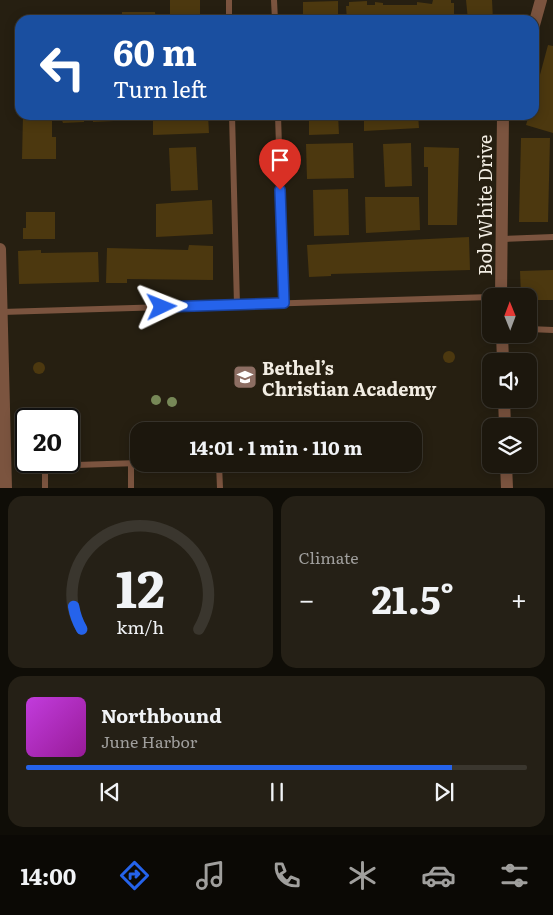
<!DOCTYPE html>
<html lang="en">
<head>
<meta charset="utf-8">
<style>
  body { margin:0; font-family:Literata,serif; background:#252016; color:#f1f3f6; height:100vh; display:flex; flex-direction:column; font-size:19px; white-space:nowrap }
  * { box-sizing:border-box; margin:0 }
  p { font-size:16px; color:#a09f9d }
  .icon { flex:none; width:28px; height:28px; fill:none; stroke:currentColor; stroke-width:2; stroke-linecap:round; stroke-linejoin:round }
  .map { position:relative; height:488px; overflow:hidden }
  .details { display:flex; flex-direction:column; gap:8px; padding:8px; background:#0f0d07; flex:1 }
  .details>* { flex:none }
  .banner { position:absolute; left:15px; top:15px; width:524px; height:105px; border-radius:15px; box-shadow:0 2px 12px #0003,0 0 0 1px #3a362e; background:#1a4fa0; color:#fff; overflow:hidden }
  .needle { width:32px; rotate:359deg }
  .tools { position:absolute; left:482px; top:288px; display:grid; gap:10px }
  .tools a { display:grid; place-items:center; width:55px; height:55px; border-radius:10px; background:#1c170d; box-shadow:0 2px 12px #0003,0 0 0 1px #3a362e; font-size:25px }
  .speed { position:absolute; left:15px; top:408px; display:flex; gap:10px; font-size:25px; font-weight:700; text-align:center }
  .speed>* { display:grid; place-content:center; width:65px; height:65px; border-radius:50%; background:#1c170d; box-shadow:0 2px 12px #0003,0 0 0 1px #3a362e; line-height:1 }
  .speed .limit { border:2px solid #111; border-radius:8px; background:#fff; color:#111 }
  .pin { position:absolute; display:grid; place-items:center; width:42px; height:42px; color:#fff; margin:-51px -21px; border-radius:50% 50% 50% 0; rotate:-45deg; box-shadow:0 0 5px #0007 }
  .pin .icon { rotate:45deg }
  .me { position:absolute; width:55px; margin:-28px; rotate:88deg; stroke-linejoin:round; filter:drop-shadow(0 0 4px #0008) }
  .turn { display:flex; align-items:center; gap:18px; height:105px; padding:0 15px; font-size:22px }
  .turn .icon { width:65px; height:65px; stroke-width:2.5 }
  .turn b { display:block; font-size:35px; line-height:42px }
  .big { font-size:38px; font-weight:700; line-height:1.1 }
  .details .tile { flex:1; display:flex; flex-direction:column; justify-content:center; gap:8px; min-width:0; padding:0 18px; border-radius:15px; background:#252016 }
  .details .dial { align-items:center; gap:0 }
  .dial svg { height:130px; overflow:visible; fill:none; stroke:#3a362e; stroke-width:7; stroke-linecap:round; text-anchor:middle }
  .dial text { fill:#f1f3f6; stroke:none }
  .song { display:flex; align-items:center; gap:15px }
  .cover { width:60px; height:60px; border-radius:8px; background:linear-gradient(135deg,hsl(290 70% 55%),hsl(300 70% 35%)) }
  .played { height:5px; border-radius:2px; background:linear-gradient(90deg,#2563eb 85%,#3a362e 85%) }
  .keys { display:flex; justify-content:space-around; direction:ltr }
  .heat { display:flex; justify-content:space-between; align-items:center; font-size:28px; direction:ltr }
  .details .tiles { flex:1; display:grid; gap:8px; grid-template-columns:1fr 1fr }
  .tile:last-child { grid-column:span 2 }
  .trip { position:absolute; left:130px; top:422px; width:292px; height:50px; border-radius:15px; background:#1c170d; box-shadow:0 2px 12px #0003,0 0 0 1px #3a362e; font-weight:700; line-height:50px; text-align:center }
  .menu { display:flex; height:80px; justify-content:space-around; align-items:center; background:#0b0905; color:#a09f9d }
  .menu .icon { width:35px; height:35px }
  .menu .on { color:#2563eb }
  .menu b { font-size:22px; color:#f1f3f6 }
  .map>svg:first-child { display:block }
  .building { fill:#4c380f }
  .lines { fill:none; stroke-linecap:round; stroke-linejoin:round }
  .lane { stroke:#7b543f; stroke-width:6 }
  .street { stroke:#7b543f; stroke-width:12 }
  .tree { fill:#778857 }
  .route-casing { stroke:#184099; stroke-width:12 }
  .route { stroke:#2563eb; stroke-width:9 }
  .labels { text-anchor:middle; dominant-baseline:central; stroke-width:5; stroke-linejoin:round; paint-order:stroke }
  .street-label { font-size:18px; fill:#f2ede3; stroke:#261f11 }
  .poi-label { font-size:18px; font-weight:bold; fill:#f2ede3; stroke:#261f11; text-anchor:start }
</style>
</head>
<body>
<div class="map">
<svg width="553" height="488" viewBox="0 0 553 488">
  <rect width="100%" height="100%" fill="#261f11"/>
  <g class="building">
    <rect x="170" y="0" width="30" height="20"/>
    <polygon points="433,0 451,0 451,3 454,3 454,20 347,20 346,6 349,6 349,2 367,1 367,5 375,5 375,2 383,3 383,5 417,5 417,2 432,4"/>
    <polygon points="466,0 492,0 493,20 468,20"/>
    <polygon points="338,1 338,20 303,20 303,2"/>
    <polygon points="122,12 155,12 156,20 122,20"/>
    <polygon points="548,45 553,46 553,133 526,125 529,115 534,115 534,97"/>
    <polygon points="23,115 52,115 52,137 56,137 56,159 22,159"/>
    <polygon points="60,115 117,115 117,117 114,117 114,121 93,122 93,117 84,117 84,122 63,123"/>
    <polygon points="153,115 208,115 209,133 153,135"/>
    <polygon points="309,115 338,115 339,134 309,135"/>
    <polygon points="364,115 418,115 419,128 364,131"/>
    <polygon points="521,138 550,138 548,222 519,222"/>
    <polygon points="353,143 354,178 307,179 306,144"/>
    <polygon points="411,143 412,186 385,187 383,144"/>
    <polygon points="196,147 198,190 171,191 169,148"/>
    <polygon points="424,147 459,148 457,225 428,225 428,167 424,167"/>
    <polygon points="348,189 349,235 314,236 313,190"/>
    <polygon points="365,197 419,197 420,230 366,233"/>
    <polygon points="212,200 213,234 156,237 156,204"/>
    <polygon points="26,212 55,212 55,239 23,239 23,228 26,228"/>
    <polygon points="469,237 470,270 331,274 331,276 309,277 307,245"/>
    <polygon points="189,245 213,246 213,280 127,279 127,283 106,283 107,248 188,250"/>
    <polygon points="41,250 41,253 98,252 99,282 19,284 18,251"/>
    <polygon points="553,270 553,300 529,300 529,296 521,296 520,271"/>
    <circle cx="449" cy="357" r="6"/>
    <circle cx="39" cy="368" r="6"/>
  </g>
  <g class="lines">
    <g class="lane">
      <polyline points="229,0 229,20"/>
      <polyline points="274,0 275,20"/>
      <polyline points="232,115 237,305"/>
      <polyline points="278,115 284,303"/>
      <polyline points="501,239 553,237"/>
      <polyline points="2,312 491,297"/>
      <polyline points="529,329 553,330"/>
      <polyline points="131,464 131,488"/>
      <polyline points="219,464 220,488"/>
      <polyline points="45,488 45,466 139,463"/>
    </g>
    <g class="street">
      <polyline points="534,25 541,0"/>
      <polyline points="0,249 6,488"/>
      <polyline points="501,296 503,115"/>
      <polyline points="502,334 503,361"/>
      <polyline points="504,399 505,426"/>
      <polyline points="506,464 507,488"/>
    </g>
  </g>
  <g class="tree">
    <circle cx="156" cy="400" r="5"/>
    <circle cx="172" cy="402" r="5"/>
  </g>
  <g class="lines">
    <g class="route-casing">
      <polyline id="route" points="162,307 284,303 280,190"/>
    </g>
    <use href="#route" class="route"/>
  </g>
  <defs>
    <g id="school-square" transform="scale(1.25)"><rect x="-9" y="-9" width="18" height="18" rx="4" fill="#8d6e63" stroke="#261f11"/><path d="M0-5L7-2L0 1L-7-2ZM-4 1L0 2.5L4 1V4Q0 6-4 4Z" fill="#fff"/></g>
  </defs>
  <g fill-rule="evenodd">
    <use href="#school-square" x="245" y="377"/>
  </g>
  <g class="labels">
    <g class="street-label">
      <text transform="translate(484 205) rotate(-90)">Bob White Drive</text>
    </g>
    <g class="poi-label">
      <text x="262" y="367">Bethel’s<tspan x="262" dy="21">Christian Academy</tspan></text>
    </g>
  </g>
</svg>
<div class="tools">
<a><svg class="needle" viewBox="-14 -14 28 28"><path d="M0-13l5 13h-10z" fill="#e53935"/><path d="M0 13l5-13h-10z" fill="#a09f9d"/></svg></a>
<a><svg class="icon" aria-label="sound" viewBox="0 0 24 24"><path d="M4 9h4l5-4v14l-5-4H4zM17 9q2 3 0 6"/></svg></a>
<a><svg class="icon" aria-label="layers" viewBox="0 0 24 24"><path d="M12 4l9 5-9 5-9-5zM3 14l9 5 9-5"/></svg></a>
</div>
<div class="speed"><div class="limit">20</div></div>
<div class="pin" style="left:280px;top:190px;background:#d93025"><svg class="icon" aria-label="arrive" viewBox="0 0 24 24"><path d="M6 21V4h12l-3 4 3 4H6"/></svg></div>
<svg class="me" style="left:162px;top:307px" viewBox="-20 -20 40 40"><path d="M0-17L14 15 0 8-14 15z" fill="#2563eb" stroke="#fff" stroke-width="4"/></svg>
<div class="trip">14:01 · 1 min · 110 m</div>
<div class="banner">
<div class="turn"><svg class="icon" aria-label="left" viewBox="0 0 24 24"><path d="M17 20v-9H6M10 6l-5 5 5 5"/></svg><div><b>60 m</b>Turn left</div></div>
</div>
</div>
<section class="details">
<div class="tiles">
<div class="tile dial"><svg viewBox="0 0 100 80">
<path d="M14 69A42 42 0 1 1 86 69"/>
<path d="M14 69A42 42 0 0 1 9 55" stroke="#2563eb"/>
<text x="50" y="56" font-size="32" font-weight="700">12</text>
<text x="50" y="72" font-size="11">km/h</text>
</svg></div>
<div class="tile"><p>Climate</p>
<div class="heat"><a>−</a><b class="big">21.5°</b><a>+</a></div>
</div>
<div class="tile">
<div class="song"><i class="cover"></i><div><b>Northbound</b><p>June Harbor</p></div></div>
<div class="played"></div>
<div class="keys"><svg class="icon" aria-label="previous" viewBox="0 0 24 24"><path d="M18 5L8 12l10 7zM5 5v14"/></svg><svg class="icon" aria-label="pause" viewBox="0 0 24 24"><path d="M8 5v14M16 5v14"/></svg><svg class="icon" aria-label="next" viewBox="0 0 24 24"><path d="M6 5l10 7-10 7zM19 5v14"/></svg></div>
</div>
</div>
</section>
<nav class="menu">
<b>14:00</b>
<svg class="icon on" aria-label="directions" viewBox="0 0 24 24"><path d="M12 3l9 9-9 9-9-9zM9 14v-3h6M13 9l2 2-2 2"/></svg>
<svg class="icon" aria-label="music" viewBox="0 0 24 24"><path d="M9 18V5l10-2v13"/><circle cx="6" cy="18" r="3"/><circle cx="16" cy="16" r="3"/></svg>
<svg class="icon" aria-label="phone" viewBox="0 0 24 24"><path d="M5 4h4l2 5-3 2q2 4 5 5l2-3 5 2v4C11 20 4 13 5 4z"/></svg>
<svg class="icon" aria-label="climate" viewBox="0 0 24 24"><path d="M12 3v18M4 7l16 10M4 17L20 7"/></svg>
<svg class="icon" aria-label="car" viewBox="0 0 24 24"><path d="M5 17H2v-5l4-1 3-4h7l3 4 3 1v5h-3M9 17h6M6 11h13"/><circle cx="7" cy="17" r="2"/><circle cx="17" cy="17" r="2"/></svg>
<svg class="icon" aria-label="filters" viewBox="0 0 24 24"><path d="M4 7h16M4 17h16"/><circle cx="9" cy="7" r="2"/><circle cx="15" cy="17" r="2"/></svg>
</nav>
</body>
</html>
